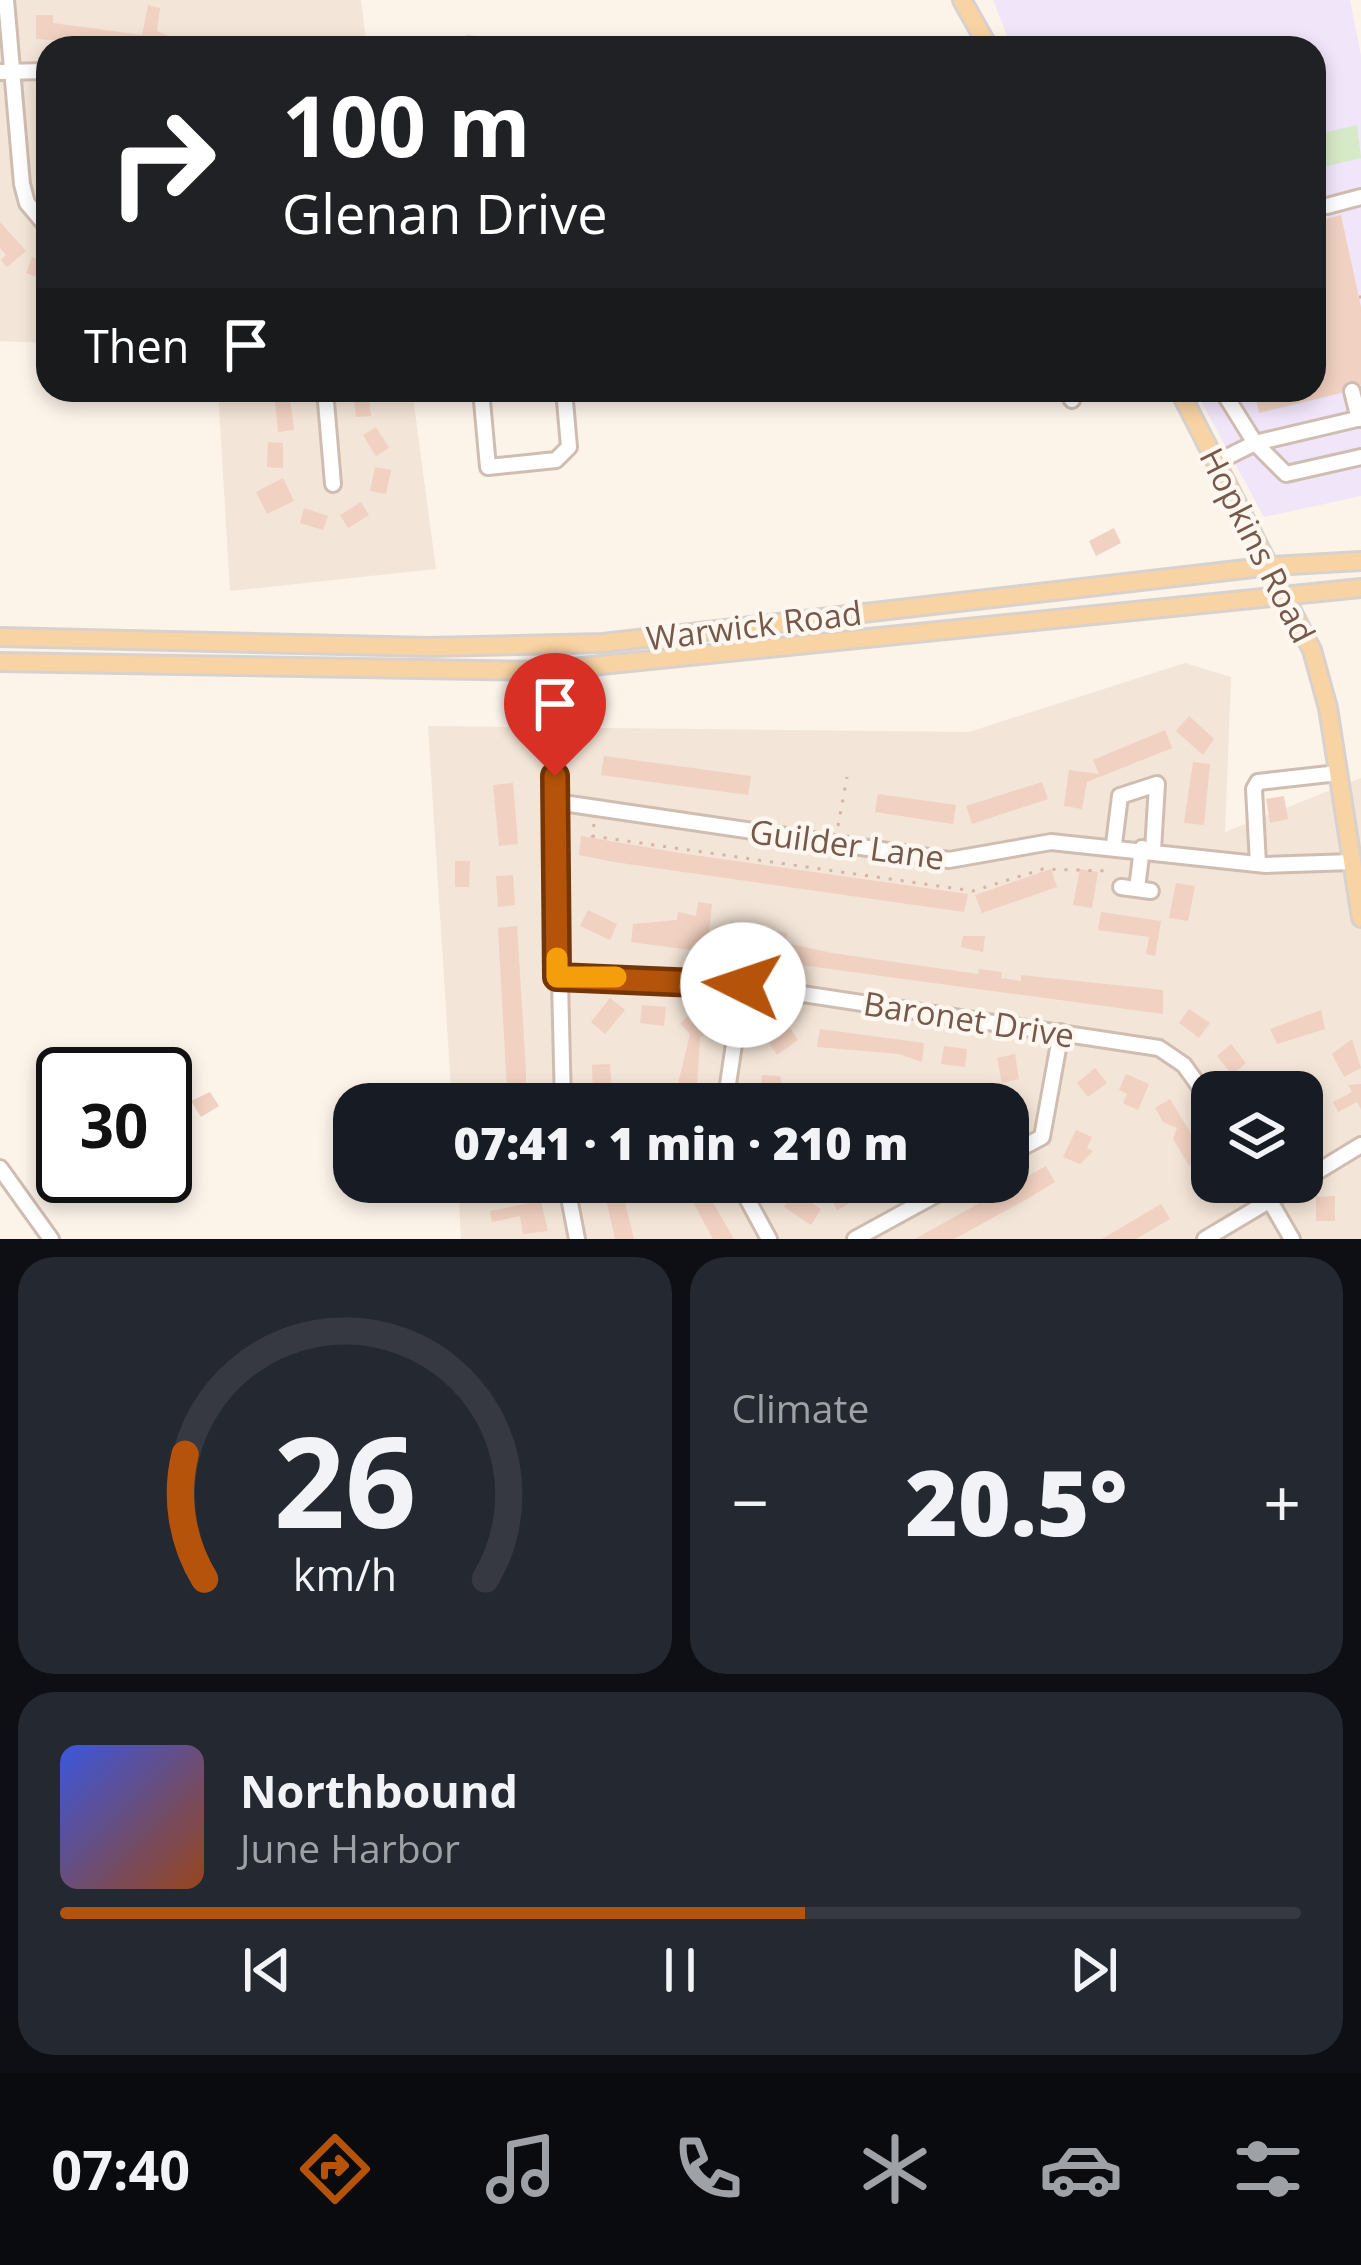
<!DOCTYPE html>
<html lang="en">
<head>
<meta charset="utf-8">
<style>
  body { margin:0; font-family:"Open Sans",sans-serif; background:#242831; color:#f1f3f6; height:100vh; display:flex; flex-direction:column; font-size:45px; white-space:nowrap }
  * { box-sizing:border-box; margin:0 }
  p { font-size:39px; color:#9ea1a6 }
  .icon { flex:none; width:66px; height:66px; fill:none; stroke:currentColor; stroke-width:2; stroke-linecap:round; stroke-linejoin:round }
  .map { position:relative; height:1239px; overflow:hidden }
  .sheet { display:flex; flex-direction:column; gap:18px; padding:18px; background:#0d0f14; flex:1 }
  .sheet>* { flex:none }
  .guide { position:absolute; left:36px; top:36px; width:1290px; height:366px; border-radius:36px; box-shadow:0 6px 18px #0003; background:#202124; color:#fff; overflow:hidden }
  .fabs { position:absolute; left:1191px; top:1071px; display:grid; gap:24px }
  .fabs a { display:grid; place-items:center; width:132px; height:132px; border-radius:24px; background:#171b24; box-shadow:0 6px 18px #0003; font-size:60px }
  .speed { position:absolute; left:36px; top:1047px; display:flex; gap:24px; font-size:60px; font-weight:700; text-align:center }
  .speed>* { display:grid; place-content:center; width:156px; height:156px; border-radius:50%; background:#171b24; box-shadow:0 6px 18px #0003; line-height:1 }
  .speed .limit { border:6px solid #111; border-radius:18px; background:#fff; color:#111 }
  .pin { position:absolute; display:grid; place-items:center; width:102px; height:102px; color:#fff; margin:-123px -51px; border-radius:50% 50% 50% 0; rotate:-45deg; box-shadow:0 0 12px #0007 }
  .pin .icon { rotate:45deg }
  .me { position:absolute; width:132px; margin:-66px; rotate:274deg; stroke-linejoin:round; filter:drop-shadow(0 0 9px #0008) }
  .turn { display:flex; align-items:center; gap:42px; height:252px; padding:0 48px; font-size:54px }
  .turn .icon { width:156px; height:156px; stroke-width:2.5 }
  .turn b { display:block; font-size:84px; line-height:102px }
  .then { display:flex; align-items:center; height:114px; padding:0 48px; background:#0003; gap:24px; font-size:45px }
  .big { font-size:90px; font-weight:800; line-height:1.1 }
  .sheet .widget { flex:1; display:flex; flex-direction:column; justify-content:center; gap:18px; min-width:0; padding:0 42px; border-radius:36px; background:#242831 }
  .sheet .dial { align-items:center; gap:0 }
  .dial svg { height:312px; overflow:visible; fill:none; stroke:#363941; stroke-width:7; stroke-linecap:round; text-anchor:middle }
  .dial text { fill:#f1f3f6; stroke:none }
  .song { display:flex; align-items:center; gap:36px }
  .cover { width:144px; height:144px; border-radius:18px; background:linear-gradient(135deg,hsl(230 70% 55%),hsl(20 70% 35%)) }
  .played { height:12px; border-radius:6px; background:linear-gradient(90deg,#b45309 60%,#363941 60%) }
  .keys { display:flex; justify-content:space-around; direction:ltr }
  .heat { display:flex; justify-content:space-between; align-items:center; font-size:66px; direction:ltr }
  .sheet .tiles { flex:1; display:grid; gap:18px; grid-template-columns:1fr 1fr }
  .widget:last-child { grid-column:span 2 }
  .trip { position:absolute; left:333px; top:1083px; width:696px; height:120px; border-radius:36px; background:#171b24; box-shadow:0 6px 18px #0003; font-weight:800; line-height:120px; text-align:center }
  .tab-bar { display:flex; height:192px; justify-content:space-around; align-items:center; background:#090b0e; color:#9ea1a6 }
  .tab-bar .icon { width:84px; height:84px }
  .tab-bar .active { color:#b45309 }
  .tab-bar b { font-size:54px; color:#f1f3f6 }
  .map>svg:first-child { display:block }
  .residential { fill:#f3e5d7; fill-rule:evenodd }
  .education { fill:#f0e5f9 }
  .green { fill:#d7eac7 }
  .building { fill:#f1d1c1 }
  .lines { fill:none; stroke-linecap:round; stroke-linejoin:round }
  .minor-casing { stroke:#d0bdb1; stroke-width:20 }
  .major-casing { stroke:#d9d1cd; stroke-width:22 }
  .path { stroke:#d6b4a4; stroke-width:3; stroke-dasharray:3 9; stroke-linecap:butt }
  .minor { stroke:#fff; stroke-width:14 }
  .major { stroke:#f8d3a4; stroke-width:16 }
  .route-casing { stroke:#753606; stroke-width:30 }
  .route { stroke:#b45309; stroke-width:21 }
  .slow { stroke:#f59e0b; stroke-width:21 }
  .labels { text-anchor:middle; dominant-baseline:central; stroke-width:9; stroke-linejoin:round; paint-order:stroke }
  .street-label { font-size:33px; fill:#76594d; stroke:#fef7ef }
</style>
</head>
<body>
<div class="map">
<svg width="1361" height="1239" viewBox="0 0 1361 1239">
  <rect width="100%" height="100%" fill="#fcf3e9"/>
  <g class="residential">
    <polygon points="0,0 361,0 367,48 48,48 48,343 0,341"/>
    <polygon points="218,390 412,390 436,569 230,591"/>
    <path d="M1185,663L1231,677L1225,832L1361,778V1239H461L458,1182H1008V1104H452L428,726L969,732ZM1212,1092H1302V1182H1212Z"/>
  </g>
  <polygon class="education" points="993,0 1350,0 1361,56 1361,496 1264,517 1195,390 1314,390 1314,48 1012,48"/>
  <polygon class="green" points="1357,125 1361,158 1314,169 1314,135"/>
  <g class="building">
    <polygon points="148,5 160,8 157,31 185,43 185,48 36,39 36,15 53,15 53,23 142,35"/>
    <polygon points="466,35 489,37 488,48 465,48"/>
    <polygon points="1341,215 1361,307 1361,385 1348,381 1341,393 1259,413 1254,390 1314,390 1314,222"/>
    <polygon points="0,222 26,251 7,267 1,260 6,255 0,248"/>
    <polygon points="32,257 48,263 48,281 26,273"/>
    <polygon points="274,390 289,390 294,430 278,432"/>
    <polygon points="368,392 371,416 356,417 353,393"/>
    <polygon points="376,427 389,448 376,456 363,435"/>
    <polygon points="268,442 283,443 283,468 267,467"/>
    <polygon points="375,467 391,470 386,494 370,491"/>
    <polygon points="283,478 294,501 267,514 256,492"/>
    <polygon points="361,502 369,515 348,528 340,515"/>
    <polygon points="304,508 328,516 323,530 300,523"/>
    <polygon points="1114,528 1121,543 1096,556 1089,541"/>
    <polygon points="1189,716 1214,739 1203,755 1176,731"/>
    <polygon points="1165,730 1172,748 1087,782 1082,809 1064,806 1069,770 1099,774 1093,760"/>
    <polygon points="604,756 751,776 748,795 601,775"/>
    <polygon points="1193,762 1210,764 1204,825 1184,823"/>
    <polygon points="1042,782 1048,799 972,824 966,806"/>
    <polygon points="513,783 518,844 499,846 493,785"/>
    <polygon points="878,794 956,805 953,824 875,812"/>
    <polygon points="1284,796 1288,819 1270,823 1266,799"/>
    <polygon points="581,836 686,854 968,894 964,912 614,862 579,855"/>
    <polygon points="455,861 470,861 469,887 455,887"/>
    <polygon points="1051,869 1057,887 982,913 975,895"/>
    <polygon points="1080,869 1098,872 1092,908 1073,905"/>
    <polygon points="513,875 515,905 498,907 496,876"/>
    <polygon points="1176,883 1195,886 1188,921 1169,918"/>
    <polygon points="698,902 712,904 709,932 774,941 776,931 787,933 786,943 832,953 978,974 979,969 1002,972 1001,978 1021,981 1021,975 1163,990 1163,1014 631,942 633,924 677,920 678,912 696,916"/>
    <polygon points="588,910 617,924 610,940 580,926"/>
    <polygon points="1101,912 1161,921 1155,956 1146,954 1149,937 1098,930"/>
    <polygon points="517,926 526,1072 526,1104 508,1104 507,1090 498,928"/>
    <polygon points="963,936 985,936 983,952 961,947"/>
    <polygon points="610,998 625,1010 605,1034 591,1022"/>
    <polygon points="642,1005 666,1007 664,1026 640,1023"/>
    <polygon points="1189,1009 1210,1023 1199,1038 1179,1023"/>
    <polygon points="1321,1010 1325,1029 1277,1044 1270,1029"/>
    <polygon points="694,1011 710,1030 700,1038 696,1102 678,1100 677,1088 690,1034 680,1023"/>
    <polygon points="788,1025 798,1040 777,1055 767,1040"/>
    <polygon points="820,1029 924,1043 922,1062 899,1054 817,1047"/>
    <polygon points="1352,1039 1361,1068 1344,1077 1332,1054"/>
    <polygon points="1231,1044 1246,1063 1232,1075 1217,1056"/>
    <polygon points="944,1046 967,1049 965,1067 941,1064"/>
    <polygon points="1015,1054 1019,1079 1002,1083 997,1058"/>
    <polygon points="610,1064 612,1094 593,1096 592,1065"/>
    <polygon points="1095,1068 1107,1083 1088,1097 1077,1083"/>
    <polygon points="1126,1074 1149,1084 1138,1110 1123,1103 1127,1094 1119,1090"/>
    <polygon points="762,1075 780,1076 786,1100 760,1098"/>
    <polygon points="1361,1084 1361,1109 1357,1102 1338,1112 1333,1102 1352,1092 1348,1085"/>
    <polygon points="210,1092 219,1106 201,1117 191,1101"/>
    <polygon points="1170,1099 1205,1157 1189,1166 1173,1139 1177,1128 1163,1122 1155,1108"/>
    <polygon points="1076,1130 1092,1137 1087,1148 1093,1151 1080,1164 1063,1157"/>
    <polygon points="1046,1166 1055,1182 1027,1199 954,1239 915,1239"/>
    <polygon points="1199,1176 1212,1176 1217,1182 1218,1200 1200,1200"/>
    <polygon points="602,1182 620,1182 634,1239 615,1239"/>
    <polygon points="682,1182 701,1182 734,1239 713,1239"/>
    <polygon points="858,1182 889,1182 837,1210 829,1194"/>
    <circle cx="75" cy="1193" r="10"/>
    <polygon points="793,1192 821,1209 811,1225 784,1207"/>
    <polygon points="1335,1196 1335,1221 1316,1221 1316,1197"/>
    <polygon points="541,1201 548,1231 523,1234 520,1216 492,1222 490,1211"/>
    <polygon points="1161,1204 1170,1219 1136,1239 1102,1239"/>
  </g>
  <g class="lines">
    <g class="minor-casing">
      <g id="minor">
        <polyline points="6,0 22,184 27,203 48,228"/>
        <polyline points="0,72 48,71"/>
        <polyline points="1327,206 1361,197"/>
        <polyline points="325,390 333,484"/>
        <polyline points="481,390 488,467 556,460 569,447 564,390"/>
        <polyline points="1066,390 1072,400"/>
        <polyline points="1352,391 1359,419"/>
        <polyline points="1361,418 1255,443 1286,474 1361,457"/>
        <polyline points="1217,462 1255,443 1222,390"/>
        <polyline points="555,776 563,1104"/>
        <polyline points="556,802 949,860 1051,842 1266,865 1352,862"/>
        <polyline points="1114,844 1120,796 1157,784 1153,850"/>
        <polyline points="1258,864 1254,789 1258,782 1338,773"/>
        <polyline points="1121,887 1151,891"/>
        <polyline points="1137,889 1142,848"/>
        <polyline points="557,977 743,985 1159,1048 1184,1065 1212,1104"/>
        <polyline points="725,1104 743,985"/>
        <polyline points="1008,1155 1042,1137 1061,1032"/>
        <polyline points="0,1168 51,1239"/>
        <polyline points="1302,1181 1361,1145"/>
        <polyline points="566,1182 577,1239"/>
        <polyline points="738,1182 769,1239"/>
        <polyline points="1259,1182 1292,1239"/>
        <polyline points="855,1239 959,1182"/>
        <polyline points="1205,1239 1301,1182"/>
      </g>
    </g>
    <g class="major-casing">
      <g id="major">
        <polyline points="962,0 989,48"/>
        <polyline points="1179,390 1312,650 1328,708 1361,918"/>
        <polyline points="0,637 430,647 603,643 1272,566 1361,561"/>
        <polyline points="0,662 542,671 1361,588"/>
      </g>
    </g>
    <g class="path">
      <polyline points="1359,297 1361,297"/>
      <polyline points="594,824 592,836 973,891 1043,869 1108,871"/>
      <polyline points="838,826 847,777"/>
    </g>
    <use href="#minor" class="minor"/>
    <use href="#major" class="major"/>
  </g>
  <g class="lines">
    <g class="route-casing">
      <polyline id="route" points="555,776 557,977 743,985"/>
    </g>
    <use href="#route" class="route"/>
    <polyline class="slow" points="557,958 557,977 616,977"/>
  </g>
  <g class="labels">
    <g class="street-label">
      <text transform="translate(1258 545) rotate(63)">Hopkins Road</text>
      <text transform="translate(754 625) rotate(-7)">Warwick Road</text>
      <text transform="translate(847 844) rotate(8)">Guilder Lane</text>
      <text transform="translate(969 1019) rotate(9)">Baronet Drive</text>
    </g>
  </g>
</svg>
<div class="fabs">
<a><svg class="icon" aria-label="layers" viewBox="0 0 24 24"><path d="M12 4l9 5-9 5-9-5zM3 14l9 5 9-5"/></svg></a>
</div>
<div class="speed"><div class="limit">30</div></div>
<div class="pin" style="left:555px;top:776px;background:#d93025"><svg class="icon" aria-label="arrive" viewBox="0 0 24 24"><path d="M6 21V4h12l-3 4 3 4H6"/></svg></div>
<svg class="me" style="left:743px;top:985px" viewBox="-20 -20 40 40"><circle r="19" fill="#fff"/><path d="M0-13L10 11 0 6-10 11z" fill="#b45309"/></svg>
<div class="trip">07:41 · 1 min · 210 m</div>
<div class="guide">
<div class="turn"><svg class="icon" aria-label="right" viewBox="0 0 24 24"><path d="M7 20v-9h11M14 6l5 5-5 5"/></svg><div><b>100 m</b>Glenan Drive</div></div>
<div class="then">Then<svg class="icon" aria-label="arrive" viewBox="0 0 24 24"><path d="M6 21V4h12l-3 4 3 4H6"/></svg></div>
</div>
</div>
<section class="sheet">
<div class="tiles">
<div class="widget dial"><svg viewBox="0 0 100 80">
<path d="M14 69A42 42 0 1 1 86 69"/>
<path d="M14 69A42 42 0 0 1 9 37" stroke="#b45309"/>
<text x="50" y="56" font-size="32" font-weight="700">26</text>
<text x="50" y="72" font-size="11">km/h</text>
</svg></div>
<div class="widget"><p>Climate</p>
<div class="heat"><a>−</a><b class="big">20.5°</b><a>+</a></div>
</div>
<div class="widget">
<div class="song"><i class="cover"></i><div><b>Northbound</b><p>June Harbor</p></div></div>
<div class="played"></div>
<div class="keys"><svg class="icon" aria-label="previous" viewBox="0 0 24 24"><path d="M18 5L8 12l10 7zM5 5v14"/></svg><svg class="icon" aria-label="pause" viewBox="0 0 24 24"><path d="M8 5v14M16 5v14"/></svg><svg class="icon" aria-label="next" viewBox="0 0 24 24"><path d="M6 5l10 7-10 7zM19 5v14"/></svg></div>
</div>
</div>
</section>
<nav class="tab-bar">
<b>07:40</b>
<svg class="icon active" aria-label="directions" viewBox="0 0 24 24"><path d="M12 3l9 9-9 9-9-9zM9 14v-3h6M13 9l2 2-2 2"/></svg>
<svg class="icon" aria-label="music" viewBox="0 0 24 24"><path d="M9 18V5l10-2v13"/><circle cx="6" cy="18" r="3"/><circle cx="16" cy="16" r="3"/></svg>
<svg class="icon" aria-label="phone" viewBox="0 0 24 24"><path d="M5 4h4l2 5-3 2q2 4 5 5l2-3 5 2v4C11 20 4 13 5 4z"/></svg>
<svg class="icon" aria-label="climate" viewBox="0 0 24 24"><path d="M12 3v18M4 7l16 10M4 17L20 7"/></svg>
<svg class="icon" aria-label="car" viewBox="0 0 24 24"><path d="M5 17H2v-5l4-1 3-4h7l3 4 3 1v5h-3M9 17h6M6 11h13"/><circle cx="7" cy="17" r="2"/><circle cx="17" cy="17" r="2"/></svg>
<svg class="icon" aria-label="filters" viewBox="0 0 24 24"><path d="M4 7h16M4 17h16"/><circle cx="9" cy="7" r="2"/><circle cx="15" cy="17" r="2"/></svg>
</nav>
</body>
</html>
